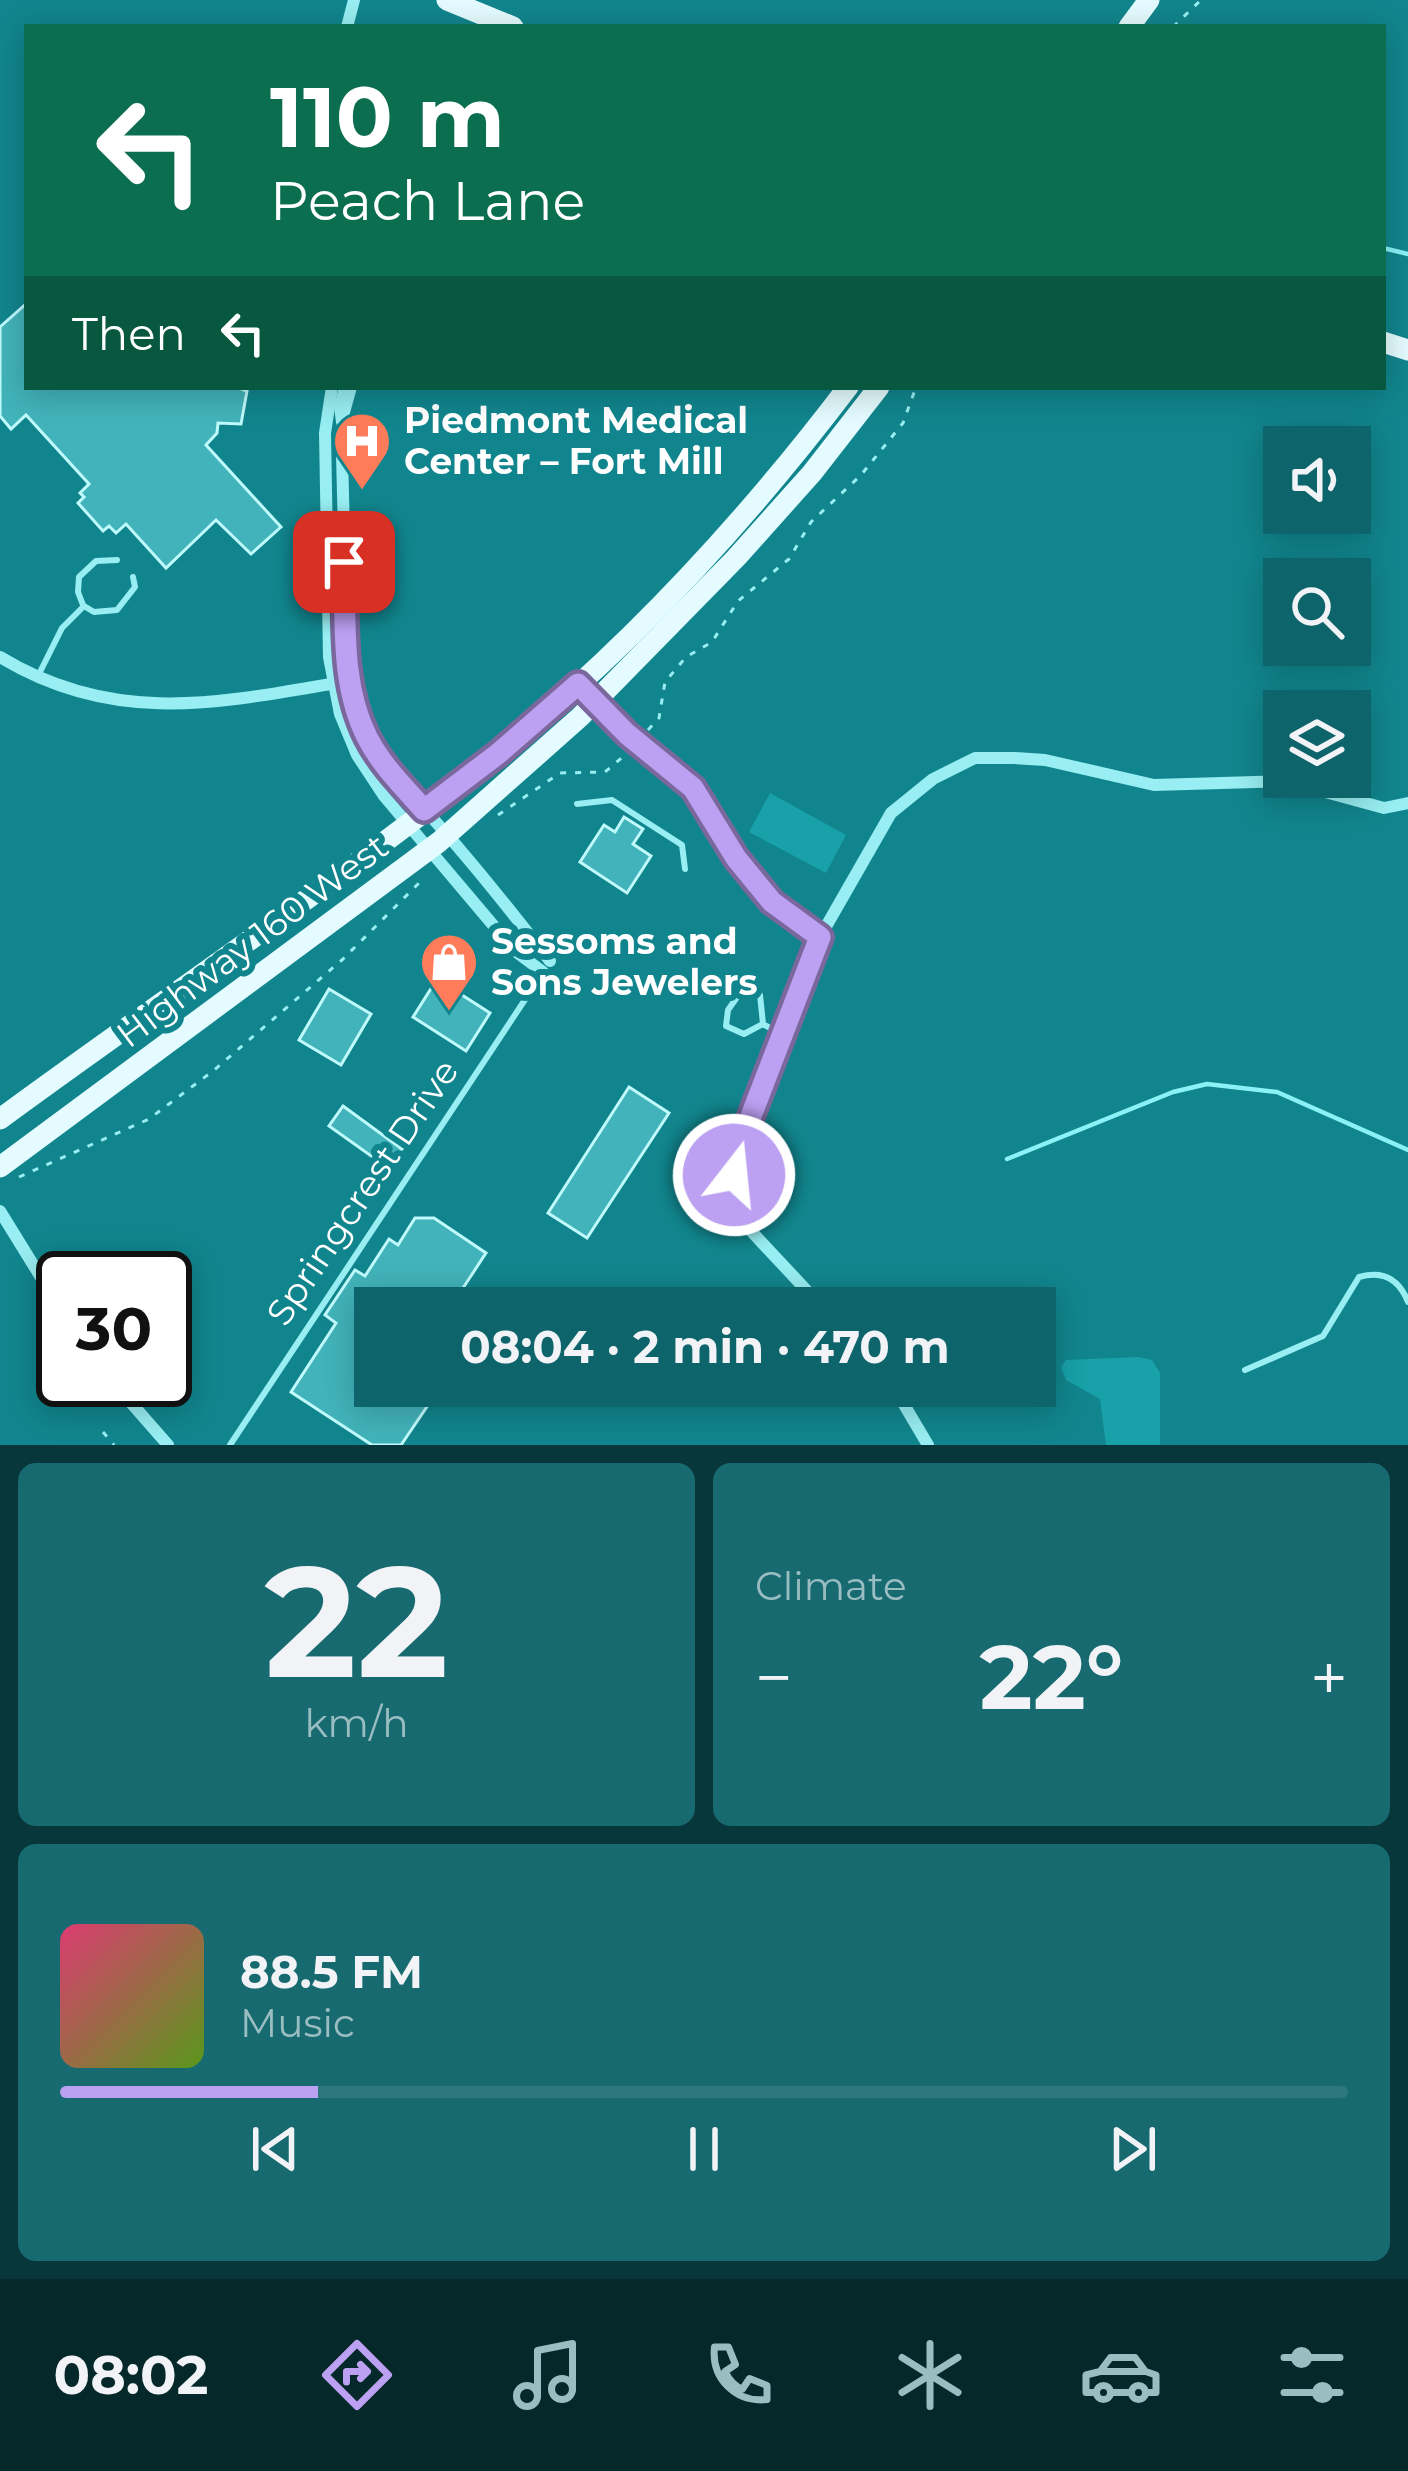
<!DOCTYPE html>
<html lang="en">
<head>
<meta charset="utf-8">
<style>
  body { margin:0; font-family:Montserrat,sans-serif; background:#166a70; color:#f1f3f6; height:100vh; display:flex; flex-direction:column; font-size:45px; white-space:nowrap }
  * { box-sizing:border-box; margin:0 }
  p { font-size:39px; color:#9abdc1 }
  .icon { flex:none; width:66px; height:66px; fill:none; stroke:currentColor; stroke-width:2; stroke-linecap:round; stroke-linejoin:round }
  .map { position:relative; height:1445px; overflow:hidden }
  .details { display:flex; flex-direction:column; gap:18px; padding:18px; background:#07373a; flex:1 }
  .details>* { flex:none }
  .guide { position:absolute; left:24px; top:24px; width:1362px; height:366px; border-radius:0px; box-shadow:0 6px 30px #0003; background:#0b6e4f; color:#fff; overflow:hidden }
  .tools { position:absolute; left:1263px; top:426px; display:grid; gap:24px }
  .tools a { display:grid; place-items:center; width:108px; height:108px; border-radius:0px; background:#0d646a; box-shadow:0 6px 30px #0003; font-size:60px }
  .speed { position:absolute; left:36px; top:1251px; display:flex; gap:24px; font-size:60px; font-weight:700; text-align:center }
  .speed>* { display:grid; place-content:center; width:156px; height:156px; border-radius:50%; background:#0d646a; box-shadow:0 6px 30px #0003; line-height:1 }
  .speed .limit { border:6px solid #111; border-radius:18px; background:#fff; color:#111 }
  .pin { position:absolute; display:grid; place-items:center; width:102px; height:102px; color:#fff; margin:-51px; border-radius:24px; box-shadow:0 6px 18px #0006 }
  .me { position:absolute; width:132px; margin:-66px; rotate:16deg; stroke-linejoin:round; filter:drop-shadow(0 0 9px #0008) }
  .turn { display:flex; align-items:center; gap:42px; height:252px; padding:0 48px; font-size:54px }
  .turn .icon { width:156px; height:156px; stroke-width:2.5 }
  .turn b { display:block; font-size:84px; line-height:102px }
  .then { display:flex; align-items:center; height:114px; padding:0 48px; background:#0003; gap:24px; font-size:45px }
  .big { font-size:90px; font-weight:700; line-height:1.1 }
  .details .tile { flex:1; display:flex; flex-direction:column; justify-content:center; gap:18px; min-width:0; padding:0 42px; border-radius:18px; background:#166a70 }
  .details .dial { align-items:center; gap:0 }
  .dial b { font-size:156px; line-height:1 }
  .song { display:flex; align-items:center; gap:36px }
  .cover { width:144px; height:144px; border-radius:18px; background:linear-gradient(135deg,hsl(340 70% 55%),hsl(90 70% 35%)) }
  .played { height:12px; border-radius:6px; background:linear-gradient(90deg,#bca0f2 20%,#2d787e 20%) }
  .keys { display:flex; justify-content:space-around; direction:ltr }
  .heat { display:flex; justify-content:space-between; align-items:center; font-size:66px; direction:ltr }
  .details .tiles { flex:1; display:grid; gap:18px; grid-template-columns:1fr 1fr }
  .tile:last-child { grid-column:span 2 }
  .trip { position:absolute; left:354px; top:1287px; width:702px; height:120px; border-radius:0px; background:#0d646a; box-shadow:0 6px 30px #0003; font-weight:700; line-height:120px; text-align:center }
  .dock { display:flex; height:192px; justify-content:space-around; align-items:center; background:#05282a; color:#9abdc1 }
  .dock .icon { width:84px; height:84px }
  .dock .current { color:#bca0f2 }
  .dock b { font-size:54px; color:#f1f3f6 }
  .map>svg:first-child { display:block }
  .green { fill:#18a1a8 }
  .lines { fill:none; stroke-linecap:round; stroke-linejoin:round }
  .stream { stroke:#8af2f6; stroke-width:4.5 }
  .building { fill:#42b3ba; stroke:#bffafd; stroke-width:3 }
  .path { stroke:#98eef2; stroke-width:3; stroke-dasharray:6 9; stroke-linecap:butt }
  .service { stroke:#98eef2; stroke-width:6 }
  .minor { stroke:#98eef2; stroke-width:12 }
  .primary { stroke:#e4fcff; stroke-width:21 }
  .route-casing { stroke:#7a689d; stroke-width:30 }
  .route { stroke:#bca0f2; stroke-width:21 }
  .labels { text-anchor:middle; dominant-baseline:central; stroke-width:12; stroke-linejoin:round; paint-order:stroke }
  .poi-label { font-size:36px; font-weight:bold; fill:#fff; stroke:#11858d; text-anchor:start }
  .street-label { font-size:36px; fill:#fff; stroke:#11858d }
</style>
</head>
<body>
<div class="map">
<svg width="1408" height="1445" viewBox="0 0 1408 1445">
  <rect width="100%" height="100%" fill="#11858d"/>
  <g class="green">
    <polygon points="770,793 846,835 826,873 749,832"/>
    <polygon points="1138,1357 1152,1360 1160,1373 1160,1445 1106,1445 1100,1399 1066,1380 1061,1367 1066,1360"/>
  </g>
  <g class="lines">
    <g class="stream">
      <polyline points="1383,248 1408,254"/>
      <polyline points="1007,1159 1173,1092 1207,1084 1277,1092 1408,1150"/>
    </g>
  </g>
  <g class="building">
    <polygon points="27,303 27,387 236,387 247,391 241,424 218,423 217,433 206,445 281,527 251,554 216,520 166,568 126,524 116,533 109,526 103,531 78,503 84,497 80,493 89,484 26,415 11,429 0,416 0,327"/>
    <polygon points="624,817 643,829 633,844 651,856 627,893 580,862 604,825 615,832"/>
    <polygon points="437,979 490,1013 466,1051 413,1017"/>
    <polygon points="329,989 371,1014 341,1065 299,1040"/>
    <polygon points="629,1087 669,1113 587,1238 548,1213"/>
    <polygon points="343,1106 402,1149 388,1168 329,1126"/>
    <polygon points="415,1218 434,1218 486,1253 463,1288 493,1308 375,1308 375,1386 441,1386 401,1445 372,1445 291,1392 336,1323 325,1315 355,1270 365,1276 389,1239 398,1245"/>
  </g>
  <g class="lines">
    <g class="path">
      <polyline points="1173,27 1201,0"/>
      <polyline points="648,730 659,718 665,682 686,657 712,642 738,601 789,559 811,522 861,475 903,423 916,387"/>
      <polyline points="498,815 560,773 605,772 625,755"/>
      <polyline points="19,1177 149,1119 213,1071 343,959 420,882 419,877"/>
      <polyline points="103,1432 114,1445"/>
    </g>
    <g class="service">
      <polyline points="339,422 337,407 342,387"/>
      <polyline points="330,521 337,534 340,584"/>
      <polyline points="83,605 78,592 79,577 96,561 117,560"/>
      <polyline points="39,674 62,628 84,606 94,612 117,610 135,587 133,577"/>
      <polyline points="577,804 612,800 682,845 685,869"/>
      <polyline points="763,1024 744,1034 726,1026 728,1010 740,993 760,995 763,1024 781,1034"/>
      <path d="M1245,1370L1323,1336L1359,1277C1383,1270 1399,1279 1408,1302"/>
      <polyline points="230,1445 542,974"/>
    </g>
    <g class="minor">
      <polyline points="347,27 354,0"/>
      <polyline points="332,387 325,433 329,657 340,714 357,755 384,796 515,951 543,972"/>
      <path d="M351,387L343,416L342,454L347,656C354,748 407,786 462,852C492,887 521,924 550,961"/>
      <path d="M0,657C112,725 215,704 336,683"/>
      <polyline points="578,684 627,735 693,788 737,858 772,902 820,937"/>
      <polyline points="0,1211 63,1313"/>
      <path d="M823,1308L738,1217C731,1190 735,1168 741,1142L820,937L891,813L933,779L975,758H1014L1045,760L1154,785L1285,781L1384,808L1408,803"/>
      <polyline points="111,1380 168,1445"/>
      <polyline points="893,1386 928,1445"/>
    </g>
    <g class="primary">
      <polyline points="447,0 513,27"/>
      <polyline points="1129,27 1149,0"/>
      <polyline points="1383,342 1408,350"/>
      <path d="M0,1119C166,997 338,883 498,754C628,649 747,520 848,387"/>
      <polyline points="0,1167 439,842 580,717 736,558 812,473 879,387"/>
    </g>
  </g>
  <g class="lines">
    <g class="route-casing">
      <path id="route" d="M344,562C346,620 340,683 367,737C381,765 404,787 424,810L499,753L578,684L627,734L693,788L736,858L772,902L820,937L741,1142L734,1175"/>
    </g>
    <use href="#route" class="route"/>
  </g>
  <defs>
    <g id="hospital-pin" transform="scale(3)"><path d="M0 17L-7.5 6A9.5 9.5 0 1 1 7.5 6Z" fill="#ff7c5a" stroke="#11858d"/><path d="M-5-5h3v3.5h4V-5h3V5h-3V1.5h-4V5h-3Z" fill="#fff"/></g>
    <g id="shop-pin" transform="scale(3)"><path d="M0 17L-7.5 6A9.5 9.5 0 1 1 7.5 6Z" fill="#ff7c5a" stroke="#11858d"/><path d="M-5-2.5h2.3a2.7 3.5 0 0 1 5.4 0H5L5.5 6h-11ZM-1.5-2.5h3a1.5 2.3 0 0 0-3 0Z" fill="#fff"/></g>
  </defs>
  <g fill-rule="evenodd">
    <use href="#hospital-pin" x="362" y="441"/>
    <use href="#shop-pin" x="449" y="962"/>
  </g>
  <g class="labels">
    <g class="poi-label">
      <text x="404" y="420">Piedmont Medical<tspan x="404" dy="41">Center – Fort Mill</tspan></text>
      <text x="491" y="941">Sessoms and<tspan x="491" dy="41">Sons Jewelers</tspan></text>
    </g>
    <g class="street-label">
      <text transform="translate(252 940) rotate(-37)">Highway 160 West</text>
      <text transform="translate(362 1192) rotate(-56)">Springcrest Drive</text>
    </g>
  </g>
</svg>
<div class="tools">
<a><svg class="icon" aria-label="sound" viewBox="0 0 24 24"><path d="M4 9h4l5-4v14l-5-4H4zM17 9q2 3 0 6"/></svg></a>
<a><svg class="icon" aria-label="search" viewBox="0 0 24 24"><circle cx="10" cy="10" r="6"/><path d="M15 15l6 6"/></svg></a>
<a><svg class="icon" aria-label="layers" viewBox="0 0 24 24"><path d="M12 4l9 5-9 5-9-5zM3 14l9 5 9-5"/></svg></a>
</div>
<div class="speed"><div class="limit">30</div></div>
<div class="pin" style="left:344px;top:562px;background:#d93025"><svg class="icon" aria-label="arrive" viewBox="0 0 24 24"><path d="M6 21V4h12l-3 4 3 4H6"/></svg></div>
<svg class="me" style="left:734px;top:1175px" viewBox="-20 -20 40 40"><circle r="17" fill="#bca0f2" stroke="#fff" stroke-width="3"/><path d="M0-11L8 9 0 5-8 9z" fill="#fff"/></svg>
<div class="trip">08:04 · 2 min · 470 m</div>
<div class="guide">
<div class="turn"><svg class="icon" aria-label="left" viewBox="0 0 24 24"><path d="M17 20v-9H6M10 6l-5 5 5 5"/></svg><div><b>110 m</b>Peach Lane</div></div>
<div class="then">Then<svg class="icon" aria-label="left" viewBox="0 0 24 24"><path d="M17 20v-9H6M10 6l-5 5 5 5"/></svg></div>
</div>
</div>
<section class="details">
<div class="tiles">
<div class="tile dial"><b>22</b><p>km/h</p></div>
<div class="tile"><p>Climate</p>
<div class="heat"><a>−</a><b class="big">22°</b><a>+</a></div>
</div>
<div class="tile">
<div class="song"><i class="cover"></i><div><b>88.5 FM</b><p>Music</p></div></div>
<div class="played"></div>
<div class="keys"><svg class="icon" aria-label="previous" viewBox="0 0 24 24"><path d="M18 5L8 12l10 7zM5 5v14"/></svg><svg class="icon" aria-label="pause" viewBox="0 0 24 24"><path d="M8 5v14M16 5v14"/></svg><svg class="icon" aria-label="next" viewBox="0 0 24 24"><path d="M6 5l10 7-10 7zM19 5v14"/></svg></div>
</div>
</div>
</section>
<nav class="dock">
<b>08:02</b>
<svg class="icon current" aria-label="directions" viewBox="0 0 24 24"><path d="M12 3l9 9-9 9-9-9zM9 14v-3h6M13 9l2 2-2 2"/></svg>
<svg class="icon" aria-label="music" viewBox="0 0 24 24"><path d="M9 18V5l10-2v13"/><circle cx="6" cy="18" r="3"/><circle cx="16" cy="16" r="3"/></svg>
<svg class="icon" aria-label="phone" viewBox="0 0 24 24"><path d="M5 4h4l2 5-3 2q2 4 5 5l2-3 5 2v4C11 20 4 13 5 4z"/></svg>
<svg class="icon" aria-label="climate" viewBox="0 0 24 24"><path d="M12 3v18M4 7l16 10M4 17L20 7"/></svg>
<svg class="icon" aria-label="car" viewBox="0 0 24 24"><path d="M5 17H2v-5l4-1 3-4h7l3 4 3 1v5h-3M9 17h6M6 11h13"/><circle cx="7" cy="17" r="2"/><circle cx="17" cy="17" r="2"/></svg>
<svg class="icon" aria-label="filters" viewBox="0 0 24 24"><path d="M4 7h16M4 17h16"/><circle cx="9" cy="7" r="2"/><circle cx="15" cy="17" r="2"/></svg>
</nav>
</body>
</html>
